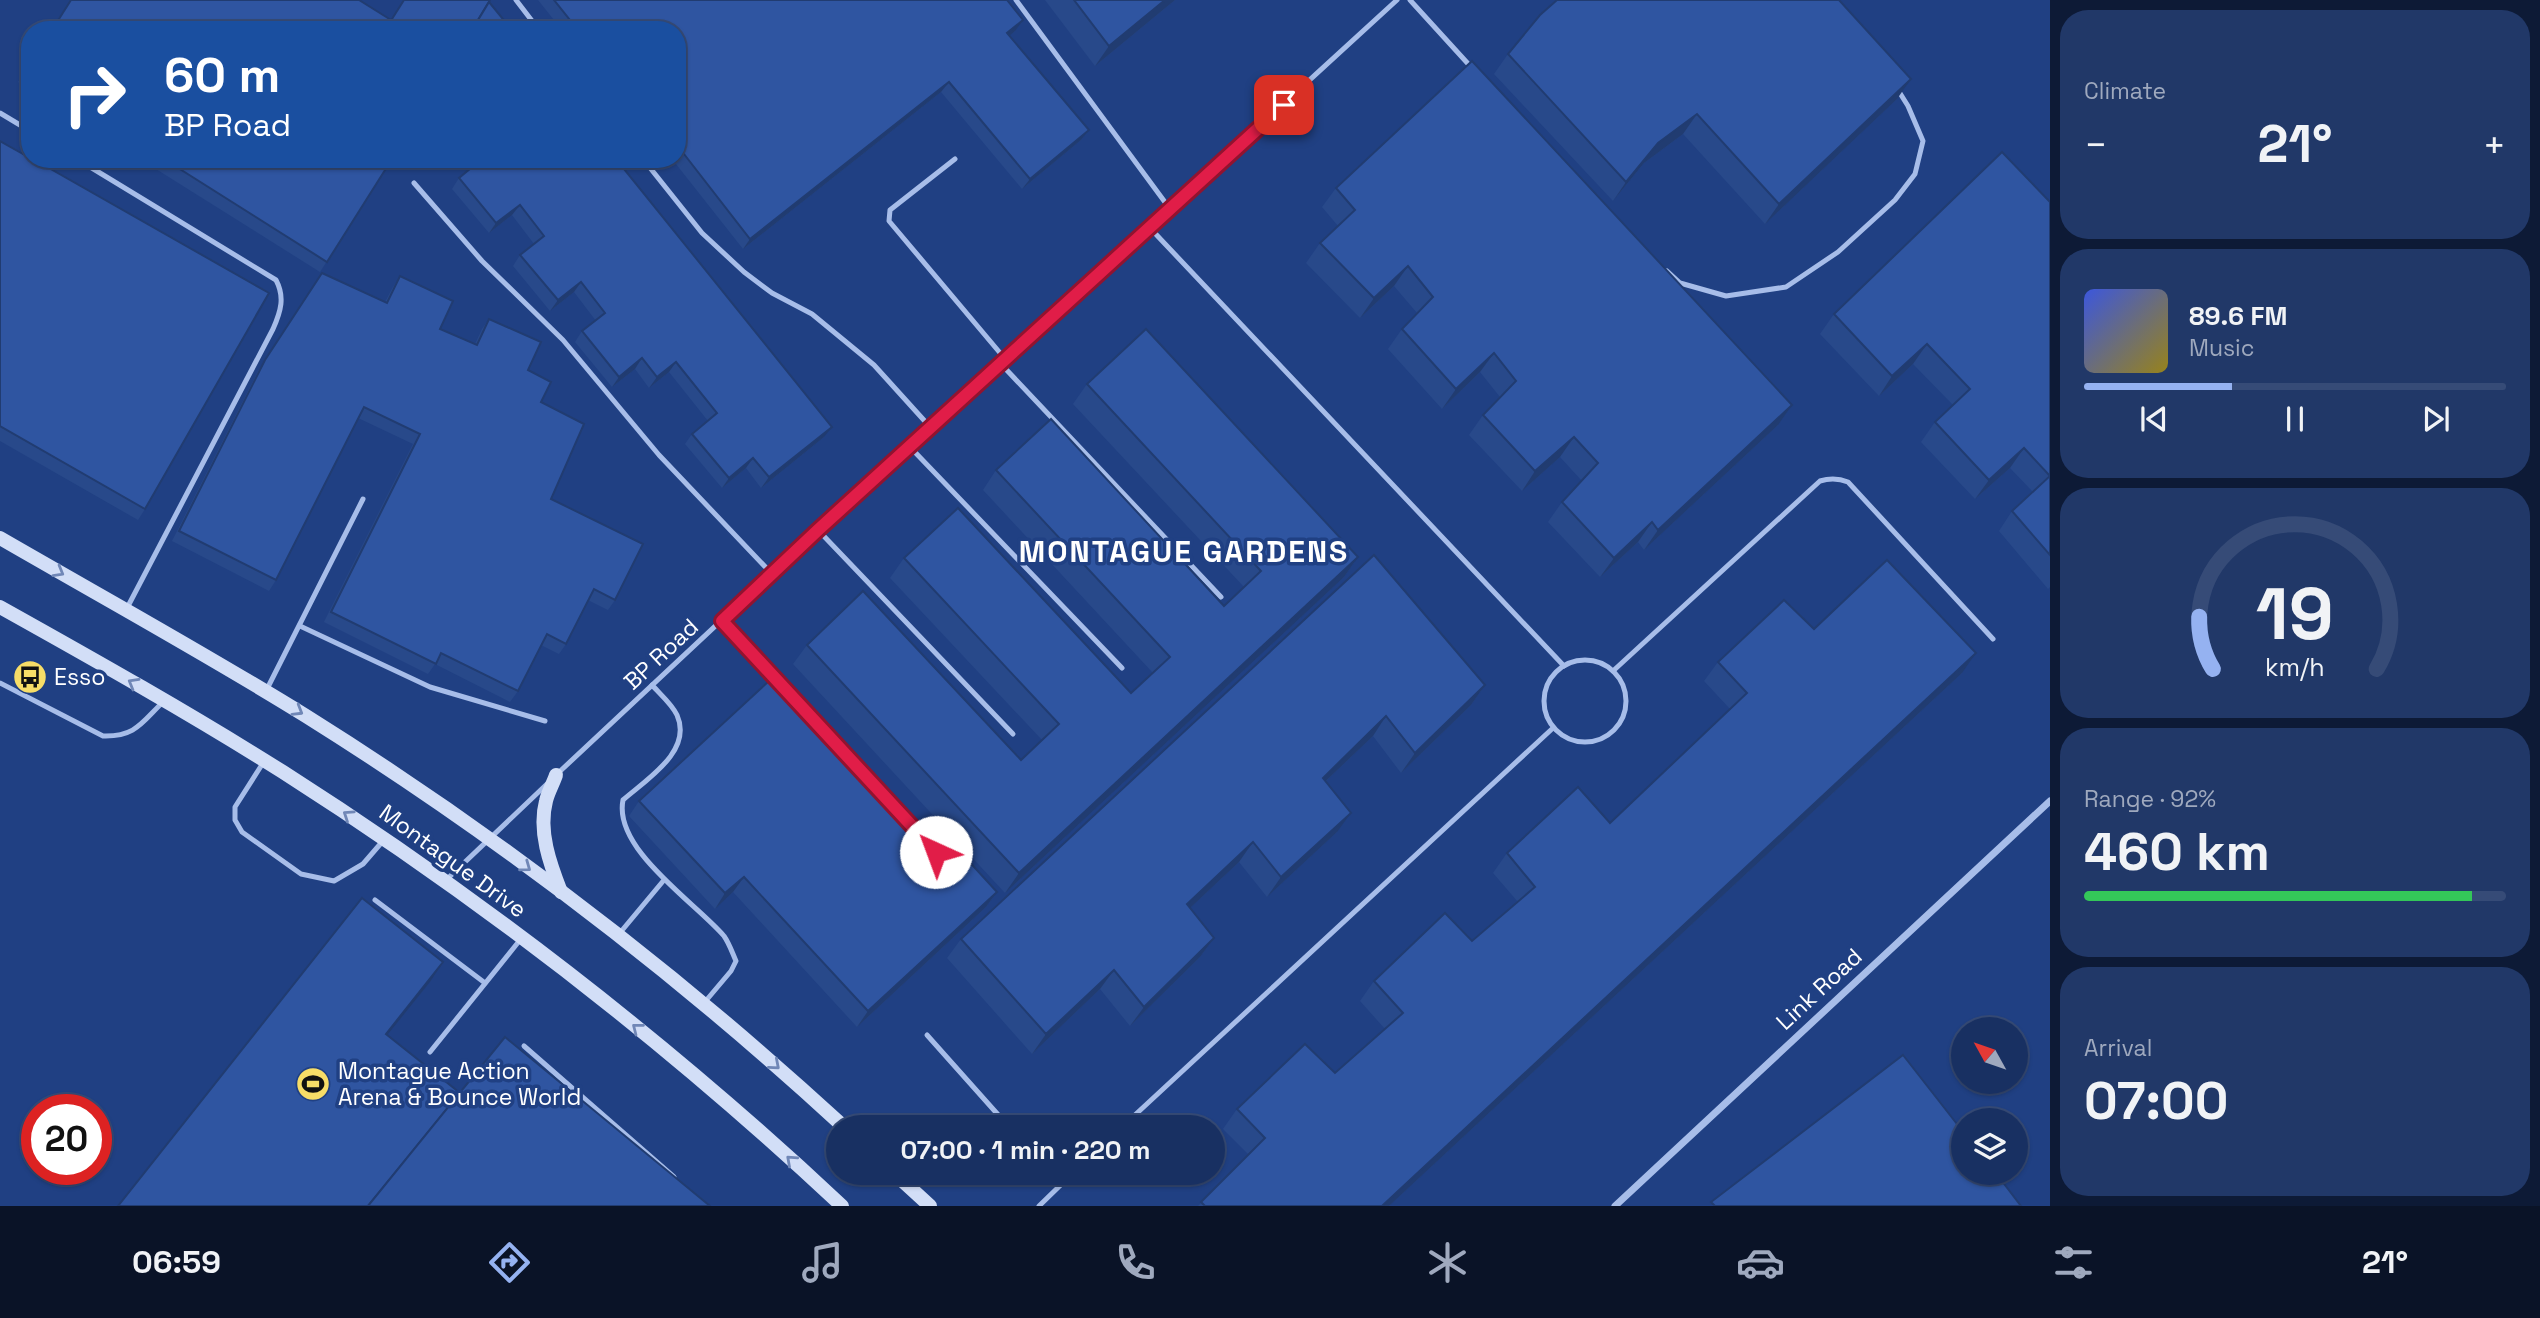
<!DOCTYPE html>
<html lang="en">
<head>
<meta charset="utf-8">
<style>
  body { margin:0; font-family:"Space Grotesk",sans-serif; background:#213868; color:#f1f3f6; height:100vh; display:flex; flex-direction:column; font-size:26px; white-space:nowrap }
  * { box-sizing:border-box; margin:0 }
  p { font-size:23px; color:#9fa9be }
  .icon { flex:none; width:38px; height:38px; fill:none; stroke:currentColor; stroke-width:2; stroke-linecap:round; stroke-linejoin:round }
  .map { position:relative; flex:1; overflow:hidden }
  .sheet { display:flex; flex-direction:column; gap:10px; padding:10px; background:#0d1a36; width:490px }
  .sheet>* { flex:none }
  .top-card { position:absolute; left:21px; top:21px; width:665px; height:147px; border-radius:28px; box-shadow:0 2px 5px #0004,0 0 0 2px #364b77; background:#1a4fa0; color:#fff; overflow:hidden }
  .needle { width:46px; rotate:310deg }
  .controls { position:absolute; left:1951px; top:1017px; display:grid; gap:14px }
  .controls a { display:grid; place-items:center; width:77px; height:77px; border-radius:50%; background:#183062; box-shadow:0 2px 5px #0004,0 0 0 2px #364b77; font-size:35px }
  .speed { position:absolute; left:21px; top:1094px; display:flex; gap:14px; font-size:35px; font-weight:700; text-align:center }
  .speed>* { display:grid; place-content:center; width:91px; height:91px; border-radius:50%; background:#183062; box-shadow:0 2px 5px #0004,0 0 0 2px #364b77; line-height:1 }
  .speed .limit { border:10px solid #d22; background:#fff; color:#111 }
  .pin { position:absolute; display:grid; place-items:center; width:60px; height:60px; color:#fff; margin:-30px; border-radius:14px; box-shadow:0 4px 10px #0006 }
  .me { position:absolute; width:77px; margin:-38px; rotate:317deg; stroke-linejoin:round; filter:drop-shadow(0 0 5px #0008) }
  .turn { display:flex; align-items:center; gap:24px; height:147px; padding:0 28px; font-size:32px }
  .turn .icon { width:91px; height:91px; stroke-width:2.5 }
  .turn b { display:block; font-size:49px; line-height:60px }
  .big { font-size:52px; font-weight:600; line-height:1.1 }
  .sheet .tile { flex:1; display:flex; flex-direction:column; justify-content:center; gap:10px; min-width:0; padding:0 24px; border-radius:28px; background:#213868 }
  .sheet .dial { align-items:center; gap:0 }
  .dial svg { height:182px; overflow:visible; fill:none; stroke:#364b77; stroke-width:7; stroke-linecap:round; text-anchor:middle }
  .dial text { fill:#f1f3f6; stroke:none }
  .song { display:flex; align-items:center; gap:21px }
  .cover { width:84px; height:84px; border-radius:10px; background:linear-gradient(135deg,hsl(230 70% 55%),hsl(50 70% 35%)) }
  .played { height:7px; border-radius:4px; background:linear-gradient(90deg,#95b2f1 35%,#364b77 35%) }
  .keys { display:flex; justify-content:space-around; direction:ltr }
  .heat { display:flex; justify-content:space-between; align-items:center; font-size:38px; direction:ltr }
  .charge { height:10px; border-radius:5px; background:linear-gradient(90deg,#34c759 92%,#364b77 0) }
  .trip { position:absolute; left:826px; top:1115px; width:399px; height:70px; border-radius:35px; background:#183062; box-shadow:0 2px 5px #0004,0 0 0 2px #364b77; font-weight:600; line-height:70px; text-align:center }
  .dock { display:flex; height:112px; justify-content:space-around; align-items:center; background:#0a1327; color:#9fa9be }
  .dock .icon { width:49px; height:49px }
  .dock .selected { color:#95b2f1 }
  .dock b { font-size:32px; color:#f1f3f6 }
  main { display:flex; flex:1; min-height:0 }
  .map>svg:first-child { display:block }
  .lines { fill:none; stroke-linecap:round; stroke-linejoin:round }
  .service { stroke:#a7bde9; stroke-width:5 }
  .minor { stroke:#a7bde9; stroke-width:7 }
  .secondary { stroke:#d2def7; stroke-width:14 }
  .wall { fill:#28498a }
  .shaded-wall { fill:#213c71 }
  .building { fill:#2f55a1; stroke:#213c71; stroke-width:2 }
  .oneway { stroke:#7087b7 }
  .route-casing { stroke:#92132f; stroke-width:18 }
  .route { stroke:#e11d48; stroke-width:12 }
  .labels { text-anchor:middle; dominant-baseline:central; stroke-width:7; stroke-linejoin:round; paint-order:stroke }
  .street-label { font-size:23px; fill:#fff; stroke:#204083 }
  .poi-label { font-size:23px; fill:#fff; stroke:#204083; text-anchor:start }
  .district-label { font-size:30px; font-weight:bold; letter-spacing:2px; fill:#fff; stroke:#204083 }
</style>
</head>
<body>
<main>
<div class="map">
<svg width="2050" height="1206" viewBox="0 0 2050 1206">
  <rect width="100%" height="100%" fill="#204083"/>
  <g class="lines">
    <g class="service">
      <polyline points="516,0 539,30"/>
      <polyline points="1016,0 1170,209"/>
      <polyline points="1410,0 1471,67"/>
      <polyline points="0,113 30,131"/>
      <path d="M77,159L276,280C285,297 281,311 273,329L126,610"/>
      <polyline points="643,159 702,233 744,272 772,293 812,314 874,365 931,428"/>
      <polyline points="955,159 890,210 889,221 1006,360"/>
      <polyline points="414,183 482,261 563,340 659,455 772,574"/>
      <polyline points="1150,228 1564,666"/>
      <polyline points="1667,271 1680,283 1726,296 1786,287 1838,252 1895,200 1915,174 1923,141 1908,106 1898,90"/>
      <polyline points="1001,364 1221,597"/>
      <polyline points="910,447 1122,668"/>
      <polyline points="818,530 1013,734"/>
      <polyline points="722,621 936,852"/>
      <polyline points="300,626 430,687 545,721"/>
      <circle cx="1585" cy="701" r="41"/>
      <path d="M1613,671L1820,481C1830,478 1838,478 1848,482L1993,639"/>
      <path d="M0,683L103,736C136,737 142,722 164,701"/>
      <path d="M652,685C660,694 672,704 677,715C693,751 647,779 623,800C613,849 696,903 724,936C729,943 732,952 736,961L731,971L704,1003"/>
      <polyline points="267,689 363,499"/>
      <polyline points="263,763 235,807 235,820 242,832 301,874 334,881 363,864 382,842"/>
      <polyline points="556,775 818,530 1397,0"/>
      <polyline points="445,881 547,784"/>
      <polyline points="375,900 485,983"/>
      <polyline points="619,934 664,880"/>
      <polyline points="927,1035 1009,1127"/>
      <polyline points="524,1046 674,1177"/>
      <polyline points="430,1052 520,940"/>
      <polyline points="1122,1127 1553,728"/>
      <polyline points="1049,1172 1060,1185"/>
      <polyline points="1039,1206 1074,1172"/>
    </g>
    <polyline class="minor" points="1615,1206 2050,801"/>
    <g class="secondary">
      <path d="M0,538C102,597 206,654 306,716C496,835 679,975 844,1127"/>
      <path d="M0,607C95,660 191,714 283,772C482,899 670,1045 842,1206"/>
      <path d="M556,775C553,784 548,792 546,801C538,831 550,864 561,892"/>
      <polyline points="893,1172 930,1206"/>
    </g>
  </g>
  <g class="wall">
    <polygon points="538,0 1007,0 1015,31 1009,36 1089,130 1081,140 1022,189 941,92 743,249 672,159 677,159 677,30 562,30"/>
    <polygon points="1045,0 1175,0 1095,66"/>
    <polygon points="1508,54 1897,99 1765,224 1683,134 1644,163 1613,201 1494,74"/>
    <polygon points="30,64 30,90 18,82"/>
    <polygon points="0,141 145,509 138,520 0,441"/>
    <polygon points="140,159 392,159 320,272"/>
    <polygon points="467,159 616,159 824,437 761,488 746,468 722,488 685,444 692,434 708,421 669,372 649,388 635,369 612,387 575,342 582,331 596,321 574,292 550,311 513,266 520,255 534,244 512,215 489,233 452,189 459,178 473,167"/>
    <polygon points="1336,188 1778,425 1644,550 1638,542 1600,577 1548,522 1562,502 1582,481 1560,457 1522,491 1469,435 1483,415 1500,397 1480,372 1442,409 1388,349 1402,329 1417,313 1394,286 1360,318 1306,263 1320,243 1338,226 1322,207"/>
    <polygon points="2050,202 2050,587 2048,589 1999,531 2012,511 2033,492 2010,468 1975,499 1921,442 1935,422 1953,405 1913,364 1879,396 1820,334 1834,314"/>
    <polygon points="400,276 440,329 475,344 482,329 489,319 528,370 541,402 551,499 615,600 608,610 588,600 566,644 559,654 541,645 518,691 510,702 435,664 428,674 324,622 413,444 358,418 276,580 269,591 172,541 258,371 315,283 385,302 393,287"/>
    <polygon points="1087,384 1358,557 1344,577 1005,893 793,664 807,645 1021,760 1042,740 890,578 904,558 1131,693 1153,673 983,490 996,470 1224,606 1244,587 1073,404"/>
    <polygon points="1374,555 1485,685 1471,705 1401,773 1373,736 1326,781 1337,832 1267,897 1239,862 1190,908 1214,938 1200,957 1130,1026 1100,989 1032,1054 947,958 961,939"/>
    <polygon points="1814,629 1962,673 1389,1206 1198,1206 1248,1154 1223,1129 1237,1109 1335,1073 1385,1029 1360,1001 1374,981 1472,941 1518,902 1493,873 1507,853 1610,823 1730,709 1704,681 1718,662"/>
    <polygon points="639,801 934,861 997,892 986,907 857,1027 733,892 715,909 629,816"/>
  </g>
  <g class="shaded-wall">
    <polygon points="1165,0 1175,0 1095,66 1109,46"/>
    <polygon points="1023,20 1015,31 1000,44 1007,33"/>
    <polygon points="1911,79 1897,99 1765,224 1779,204"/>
    <polygon points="949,82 941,92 743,249 750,239"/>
    <polygon points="1697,114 1683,134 1644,163 1613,201 1626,182 1658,143"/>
    <polygon points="1089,130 1081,140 1022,189 1030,179"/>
    <polygon points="520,205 512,215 489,233 496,223"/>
    <polygon points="1408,266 1394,286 1360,318 1374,298"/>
    <polygon points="581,282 574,292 550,311 558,300"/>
    <polygon points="1927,344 1913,364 1879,396 1892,376"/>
    <polygon points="1494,353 1480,372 1442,409 1456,389"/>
    <polygon points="642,358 635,369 612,387 619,377"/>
    <polygon points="676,362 669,372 649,388 657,377"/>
    <polygon points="1792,405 1778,425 1644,550 1658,530"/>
    <polygon points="832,427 824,437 761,488 769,477"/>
    <polygon points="1574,437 1560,457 1522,491 1535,471"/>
    <polygon points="2024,448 2010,468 1975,499 1989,480"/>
    <polygon points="753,458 746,468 722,488 729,478"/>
    <polygon points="1652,522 1638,542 1600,577 1614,558"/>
    <polygon points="1358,557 1344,577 1005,893 1019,873"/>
    <polygon points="1976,653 1962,673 1389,1206 1382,1206"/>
    <polygon points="1485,685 1471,705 1401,773 1415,753"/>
    <polygon points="1386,716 1373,736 1309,797 1323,778"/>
    <polygon points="1351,813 1337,832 1267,897 1281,877"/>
    <polygon points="1253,842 1239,862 1173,924 1187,904"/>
    <polygon points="744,877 733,892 715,909 725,893"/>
    <polygon points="997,892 986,907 857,1027 868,1011"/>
    <polygon points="1214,938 1200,957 1130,1026 1144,1007"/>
    <polygon points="443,962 430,982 372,1054 386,1034"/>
    <polygon points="1114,970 1100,989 1032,1054 1046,1034"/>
  </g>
  <g class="building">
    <polygon points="71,0 359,0 391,20 385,30 52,30"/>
    <polygon points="404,0 490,0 472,30 385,30"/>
    <polygon points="554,0 1007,0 1023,20 1007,33 1089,130 1030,179 949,82 750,239 677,145 677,30 578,30"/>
    <polygon points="1074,0 1165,0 1109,46"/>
    <polygon points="1557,0 1839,0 1911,79 1779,204 1697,114 1658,143 1626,182 1508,54 1540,15"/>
    <polygon points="489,2 512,30 472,30"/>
    <polygon points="1472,61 1792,405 1658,530 1652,522 1614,558 1562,502 1598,463 1574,437 1535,471 1483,415 1516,381 1494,353 1456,389 1402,329 1433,297 1408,266 1374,298 1320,243 1355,210 1336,188"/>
    <polygon points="30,65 30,75 25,72"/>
    <polygon points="0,141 30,158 30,159 33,159 269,293 145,509 0,426"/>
    <polygon points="2002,152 2050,202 2050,555 2012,511 2050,476 2024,448 1989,480 1935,422 1970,389 1927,344 1892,376 1834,314"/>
    <polygon points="164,159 392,159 327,262"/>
    <polygon points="482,159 616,159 832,427 769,477 753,458 729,478 692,434 717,413 676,362 657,377 642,358 619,377 582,331 605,313 581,282 558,300 520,255 544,236 520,205 496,223 459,178"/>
    <polygon points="322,273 387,303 400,276 453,301 440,329 477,345 489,319 541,342 528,370 551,382 541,402 584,424 551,499 643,544 615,600 594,589 566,644 547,634 518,691 441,653 436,664 331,612 420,434 364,407 276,580 179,531 265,360"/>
    <polygon points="1146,329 1358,557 1019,873 807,645 863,591 1021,760 1059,724 904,558 958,508 1131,693 1170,657 996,470 1051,419 1224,606 1261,571 1087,384"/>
    <polygon points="1374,555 1485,685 1415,753 1386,716 1323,778 1351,813 1281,877 1253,842 1187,904 1214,938 1144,1007 1114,970 1046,1034 961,939"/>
    <polygon points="1887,560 1976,653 1382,1206 1205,1206 1201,1202 1265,1138 1237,1109 1305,1044 1335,1073 1403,1013 1374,981 1445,913 1472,941 1535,887 1507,853 1578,787 1610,823 1747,693 1718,662 1784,600 1814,629"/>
    <polygon points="769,681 934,861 953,844 997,892 868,1011 744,877 725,893 639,801"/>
    <polygon points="362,898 443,962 386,1034 460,1093 368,1206 118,1206"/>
    <polygon points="505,1037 710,1206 368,1206"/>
    <polygon points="1903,1055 1964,1133 1964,1172 1995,1172 2021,1206 1715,1206 1711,1202"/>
  </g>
  <defs><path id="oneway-chevron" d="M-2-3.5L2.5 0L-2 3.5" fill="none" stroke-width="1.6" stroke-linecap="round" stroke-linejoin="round" transform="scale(1.75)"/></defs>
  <g class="oneway">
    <use href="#oneway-chevron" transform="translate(59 572) rotate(30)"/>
    <use href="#oneway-chevron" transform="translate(133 683) rotate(-150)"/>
    <use href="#oneway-chevron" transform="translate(298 711) rotate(31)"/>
    <use href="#oneway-chevron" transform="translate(348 815) rotate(-146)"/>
    <use href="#oneway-chevron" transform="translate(526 867) rotate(36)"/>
    <use href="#oneway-chevron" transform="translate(637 1028) rotate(-142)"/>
    <use href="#oneway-chevron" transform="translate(775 1065) rotate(41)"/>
    <use href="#oneway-chevron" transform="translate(791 1160) rotate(-138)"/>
  </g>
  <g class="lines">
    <g class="route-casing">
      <polyline id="route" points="936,852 722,621 818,530 1284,105"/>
    </g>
    <use href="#route" class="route"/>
  </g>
  <defs>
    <g id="bus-disc" transform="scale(1.75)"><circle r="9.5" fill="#f7dd67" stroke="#204083"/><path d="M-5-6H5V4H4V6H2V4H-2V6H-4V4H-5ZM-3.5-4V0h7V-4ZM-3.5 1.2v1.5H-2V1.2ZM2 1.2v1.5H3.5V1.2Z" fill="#111"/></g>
    <g id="stadium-disc" transform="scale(1.75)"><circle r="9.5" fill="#f7dd67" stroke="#204083"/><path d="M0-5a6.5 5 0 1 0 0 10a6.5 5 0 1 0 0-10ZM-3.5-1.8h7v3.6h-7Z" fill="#111"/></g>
  </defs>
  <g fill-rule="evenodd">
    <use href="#bus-disc" x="30" y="677"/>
    <use href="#stadium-disc" x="313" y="1084"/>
  </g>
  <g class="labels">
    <g class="street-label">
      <text transform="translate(661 654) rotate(-43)">BP Road</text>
      <text transform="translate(453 861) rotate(36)">Montague Drive</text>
      <text transform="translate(1819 989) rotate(-43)">Link Road</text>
    </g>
    <g class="poi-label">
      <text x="54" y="677">Esso</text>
      <text x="338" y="1071">Montague Action<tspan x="338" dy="26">Arena &amp; Bounce World</tspan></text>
    </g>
    <g class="district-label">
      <text x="1184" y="551">MONTAGUE GARDENS</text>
    </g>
  </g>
</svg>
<div class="controls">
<a><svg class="needle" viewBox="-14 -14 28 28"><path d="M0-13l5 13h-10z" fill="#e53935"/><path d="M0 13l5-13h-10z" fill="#9fa9be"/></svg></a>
<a><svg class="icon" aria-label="layers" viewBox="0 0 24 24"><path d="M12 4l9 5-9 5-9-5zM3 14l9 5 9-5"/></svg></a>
</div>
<div class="speed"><div class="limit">20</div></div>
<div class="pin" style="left:1284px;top:105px;background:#d93025"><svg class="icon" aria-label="arrive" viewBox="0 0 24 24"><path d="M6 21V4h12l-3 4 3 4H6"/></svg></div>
<svg class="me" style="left:936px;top:852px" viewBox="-20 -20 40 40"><circle r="19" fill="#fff"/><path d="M0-13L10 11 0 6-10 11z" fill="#e11d48"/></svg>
<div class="trip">07:00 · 1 min · 220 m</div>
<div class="top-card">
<div class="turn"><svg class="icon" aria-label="right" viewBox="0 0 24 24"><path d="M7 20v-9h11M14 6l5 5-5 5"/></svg><div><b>60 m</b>BP Road</div></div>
</div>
</div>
<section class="sheet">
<div class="tile"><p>Climate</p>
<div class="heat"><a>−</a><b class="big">21°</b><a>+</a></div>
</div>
<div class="tile">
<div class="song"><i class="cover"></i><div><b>89.6 FM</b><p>Music</p></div></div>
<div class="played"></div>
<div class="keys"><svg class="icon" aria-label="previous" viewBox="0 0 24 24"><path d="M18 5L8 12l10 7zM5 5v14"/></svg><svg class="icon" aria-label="pause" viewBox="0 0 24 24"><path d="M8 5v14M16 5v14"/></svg><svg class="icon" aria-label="next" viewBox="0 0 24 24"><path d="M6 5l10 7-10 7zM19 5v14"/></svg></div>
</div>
<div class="tile dial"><svg viewBox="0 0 100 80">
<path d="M14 69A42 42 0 1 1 86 69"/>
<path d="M14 69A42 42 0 0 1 8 46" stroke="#95b2f1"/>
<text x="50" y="56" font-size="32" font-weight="700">19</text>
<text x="50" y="72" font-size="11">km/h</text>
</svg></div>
<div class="tile"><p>Range · 92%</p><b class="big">460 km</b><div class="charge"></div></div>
<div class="tile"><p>Arrival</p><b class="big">07:00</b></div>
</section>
</main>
<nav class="dock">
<b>06:59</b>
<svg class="icon selected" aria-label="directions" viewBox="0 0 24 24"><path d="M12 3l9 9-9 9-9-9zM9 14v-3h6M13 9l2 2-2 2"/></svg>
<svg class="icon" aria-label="music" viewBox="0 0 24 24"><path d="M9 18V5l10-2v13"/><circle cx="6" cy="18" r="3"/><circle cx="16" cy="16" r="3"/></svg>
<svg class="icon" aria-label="phone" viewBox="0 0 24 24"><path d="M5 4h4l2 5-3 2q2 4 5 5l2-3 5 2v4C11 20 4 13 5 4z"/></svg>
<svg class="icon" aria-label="climate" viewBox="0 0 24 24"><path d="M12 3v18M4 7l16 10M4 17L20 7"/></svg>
<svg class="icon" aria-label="car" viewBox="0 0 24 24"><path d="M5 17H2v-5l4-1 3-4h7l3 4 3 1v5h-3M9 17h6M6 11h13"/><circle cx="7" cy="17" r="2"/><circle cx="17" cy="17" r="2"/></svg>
<svg class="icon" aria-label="filters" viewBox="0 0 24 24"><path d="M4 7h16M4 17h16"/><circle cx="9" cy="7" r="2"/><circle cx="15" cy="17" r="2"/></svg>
<b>21°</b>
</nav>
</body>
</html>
